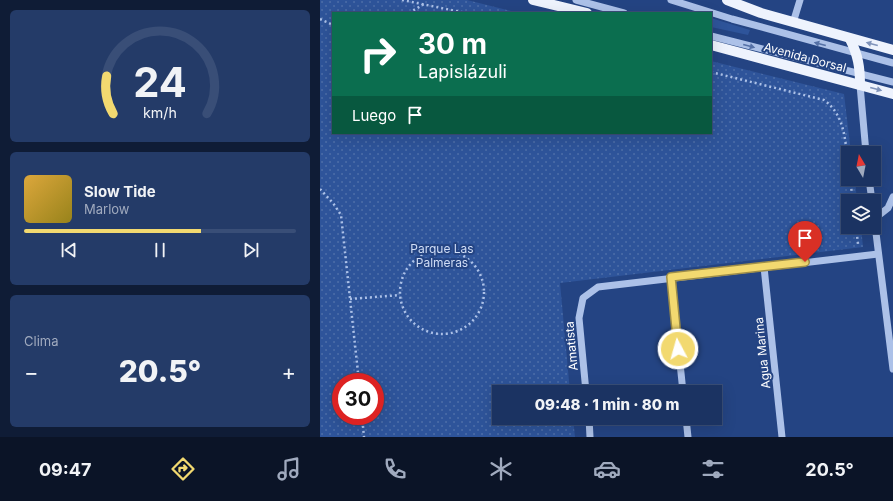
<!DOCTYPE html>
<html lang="es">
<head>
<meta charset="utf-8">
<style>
  body { margin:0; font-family:Inter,sans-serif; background:#243b68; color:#f1f3f6; height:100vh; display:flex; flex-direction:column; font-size:15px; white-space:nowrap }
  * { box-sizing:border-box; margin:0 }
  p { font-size:13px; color:#a0aabe }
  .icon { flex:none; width:22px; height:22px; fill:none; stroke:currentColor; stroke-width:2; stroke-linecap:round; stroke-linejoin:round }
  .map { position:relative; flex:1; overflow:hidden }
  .sheet { display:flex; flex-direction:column; gap:10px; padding:10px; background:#0f1c36; width:320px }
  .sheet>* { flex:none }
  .guide { position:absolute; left:12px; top:12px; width:380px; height:122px; border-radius:0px; box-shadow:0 4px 16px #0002,0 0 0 1px #394e77; background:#0b6e4f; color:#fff; overflow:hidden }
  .needle { width:26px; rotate:350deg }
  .tools { position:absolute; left:521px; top:146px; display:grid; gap:8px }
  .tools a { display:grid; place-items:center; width:40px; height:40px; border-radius:0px; background:#1b3362; box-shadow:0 4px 16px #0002,0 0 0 1px #394e77; font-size:20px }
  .speed { position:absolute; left:12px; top:373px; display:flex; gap:8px; font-size:20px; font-weight:700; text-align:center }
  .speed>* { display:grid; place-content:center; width:52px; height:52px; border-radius:50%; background:#1b3362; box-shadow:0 4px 16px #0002,0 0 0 1px #394e77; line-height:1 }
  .speed .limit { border:6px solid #d22; background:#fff; color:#111 }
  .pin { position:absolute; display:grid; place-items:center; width:34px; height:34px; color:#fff; margin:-41px -17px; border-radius:50% 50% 50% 0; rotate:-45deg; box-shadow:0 0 4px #0007 }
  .pin .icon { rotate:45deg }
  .me { position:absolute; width:44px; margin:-22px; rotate:354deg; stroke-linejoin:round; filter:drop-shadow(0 0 3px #0008) }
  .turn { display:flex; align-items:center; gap:14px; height:84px; padding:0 20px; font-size:18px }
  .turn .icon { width:52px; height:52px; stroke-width:2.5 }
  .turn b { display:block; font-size:28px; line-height:34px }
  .then { display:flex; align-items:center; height:38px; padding:0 20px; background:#0003; gap:8px; font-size:15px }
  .big { font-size:30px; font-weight:800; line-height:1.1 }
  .sheet .card { flex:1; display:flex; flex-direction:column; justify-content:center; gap:6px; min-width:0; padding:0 14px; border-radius:6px; background:#243b68 }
  .sheet .dial { align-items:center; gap:0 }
  .dial svg { height:104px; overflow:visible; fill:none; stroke:#394e77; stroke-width:7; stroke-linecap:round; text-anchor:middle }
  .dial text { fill:#f1f3f6; stroke:none }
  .song { display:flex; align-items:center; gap:12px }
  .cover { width:48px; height:48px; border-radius:6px; background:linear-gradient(135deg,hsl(40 70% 55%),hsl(50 70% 35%)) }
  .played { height:4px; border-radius:2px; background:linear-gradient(90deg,#f2d970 65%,#394e77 65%) }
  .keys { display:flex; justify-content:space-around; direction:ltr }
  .heat { display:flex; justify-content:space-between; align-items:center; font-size:22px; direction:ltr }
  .trip { position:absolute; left:172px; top:385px; width:230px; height:40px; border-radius:0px; background:#1b3362; box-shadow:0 4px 16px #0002,0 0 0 1px #394e77; font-weight:800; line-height:40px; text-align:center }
  .menu { display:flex; height:64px; justify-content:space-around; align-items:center; background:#0b1427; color:#a0aabe }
  .menu .icon { width:28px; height:28px }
  .menu .on { color:#f2d970 }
  .menu b { font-size:18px; color:#f1f3f6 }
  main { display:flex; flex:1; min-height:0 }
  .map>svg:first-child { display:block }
  .grass { fill:#2e549a }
  .park { fill:url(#park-dots); fill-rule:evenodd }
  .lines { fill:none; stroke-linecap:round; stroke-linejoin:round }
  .path { stroke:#acc1e8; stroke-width:2.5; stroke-dasharray:2 3; stroke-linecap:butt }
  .minor { stroke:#acc1e8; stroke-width:7 }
  .major { stroke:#eef3fd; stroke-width:10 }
  .oneway { fill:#5470a6 }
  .oneway2 { fill:#7f93ba }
  .route-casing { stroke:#9d8d49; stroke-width:10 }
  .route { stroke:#f2d970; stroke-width:7 }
  .labels { text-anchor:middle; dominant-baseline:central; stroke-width:4; stroke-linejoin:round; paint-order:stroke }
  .street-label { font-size:12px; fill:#fff; stroke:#244483 }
  .park-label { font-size:12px; fill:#d0ddf6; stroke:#244483 }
</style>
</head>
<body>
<main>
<section class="sheet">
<div class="card dial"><svg viewBox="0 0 100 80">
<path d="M14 69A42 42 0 1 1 86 69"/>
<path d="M14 69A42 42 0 0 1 9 40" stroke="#f2d970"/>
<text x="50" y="56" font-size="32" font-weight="700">24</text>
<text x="50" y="72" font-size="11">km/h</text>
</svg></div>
<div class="card">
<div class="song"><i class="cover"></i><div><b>Slow Tide</b><p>Marlow</p></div></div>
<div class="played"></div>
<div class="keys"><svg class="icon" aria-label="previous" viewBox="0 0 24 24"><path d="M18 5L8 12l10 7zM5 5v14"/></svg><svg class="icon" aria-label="pause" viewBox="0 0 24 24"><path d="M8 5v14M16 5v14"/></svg><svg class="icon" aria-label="next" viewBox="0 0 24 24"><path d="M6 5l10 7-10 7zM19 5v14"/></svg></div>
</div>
<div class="card"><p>Clima</p>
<div class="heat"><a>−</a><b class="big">20.5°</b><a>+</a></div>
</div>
</section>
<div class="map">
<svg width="573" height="437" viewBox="0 0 573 437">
  <defs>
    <pattern id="park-dots" width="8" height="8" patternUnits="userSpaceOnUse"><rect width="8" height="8" fill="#2e549a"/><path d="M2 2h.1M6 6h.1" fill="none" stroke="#4d6ea9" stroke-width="1.8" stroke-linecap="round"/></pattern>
  </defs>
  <rect width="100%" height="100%" fill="#244483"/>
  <polygon class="grass" points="391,18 430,30 428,35 391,27"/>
  <path class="park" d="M0,0H147L199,13H13V133H391V61L524,94L531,153H528V179H535L537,201H528V227H541L543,247L240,283L250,392H179V418H253L255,437H0ZM21,382H55V416H21Z"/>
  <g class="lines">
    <g class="path">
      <polyline points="82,0 146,13"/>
      <polyline points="89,13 104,4"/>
      <polyline points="0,19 13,25"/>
      <path d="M391,72L504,100C525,115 525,140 528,164"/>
      <polyline points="530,179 533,201"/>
      <polyline points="0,189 13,203 21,215 39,382"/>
      <polyline points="536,227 538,244"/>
      <circle cx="122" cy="292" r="42"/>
      <polyline points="30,299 80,295"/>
      <polyline points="42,416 44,437"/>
    </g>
    <g class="minor">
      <polyline points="256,0 304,13"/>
      <polyline points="351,0 412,19 573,63"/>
      <polyline points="473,23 480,0"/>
      <polyline points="391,36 573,82"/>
      <polyline points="540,85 546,153"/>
      <polyline points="549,179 552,201"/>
      <polyline points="554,217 573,369"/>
      <polyline points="554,219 568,208 573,197"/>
      <polyline points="444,267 462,437"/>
      <polyline points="351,277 363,392"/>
      <polyline points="266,392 259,318 263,298 278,287 558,254"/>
      <polyline points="269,418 270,437"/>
      <polyline points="366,418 368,437"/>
    </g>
    <g class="major">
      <polyline points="213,0 267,13"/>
      <polyline points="407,0 441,13 573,50"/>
      <path d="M530,39C538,55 540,67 540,85"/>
      <polyline points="391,45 573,94"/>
    </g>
  </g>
  <defs><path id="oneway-solid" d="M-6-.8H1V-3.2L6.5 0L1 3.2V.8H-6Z"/></defs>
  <g class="oneway">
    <use href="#oneway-solid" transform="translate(500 44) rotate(-165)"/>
    <use href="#oneway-solid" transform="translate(429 46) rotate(15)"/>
  </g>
  <g class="oneway2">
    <use href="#oneway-solid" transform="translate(552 44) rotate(-165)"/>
    <use href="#oneway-solid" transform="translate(556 89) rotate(15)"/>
  </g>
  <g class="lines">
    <g class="route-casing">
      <polyline id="route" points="358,349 351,277 485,262"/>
    </g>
    <use href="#route" class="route"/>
  </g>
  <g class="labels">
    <g class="street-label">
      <text transform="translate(485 57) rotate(15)">Avenida Dorsal</text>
      <text transform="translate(251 346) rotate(-95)">Amatista</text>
      <text transform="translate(442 353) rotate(-96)">Agua Marina</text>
    </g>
    <g class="park-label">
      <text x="122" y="248">Parque Las<tspan x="122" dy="14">Palmeras</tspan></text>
    </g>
  </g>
</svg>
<div class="tools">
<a><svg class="needle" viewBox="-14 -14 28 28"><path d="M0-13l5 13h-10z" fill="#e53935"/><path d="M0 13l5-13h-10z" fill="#a0aabe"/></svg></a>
<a><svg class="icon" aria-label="layers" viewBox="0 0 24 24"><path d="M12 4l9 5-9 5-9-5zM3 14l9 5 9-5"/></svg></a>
</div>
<div class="speed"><div class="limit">30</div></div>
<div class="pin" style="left:485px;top:262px;background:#d93025"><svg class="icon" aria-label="arrive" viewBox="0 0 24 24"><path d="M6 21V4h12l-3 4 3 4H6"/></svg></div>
<svg class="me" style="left:358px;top:349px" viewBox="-20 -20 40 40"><circle r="17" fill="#f2d970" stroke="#fff" stroke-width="3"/><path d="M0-11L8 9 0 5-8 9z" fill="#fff"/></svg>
<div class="trip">09:48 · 1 min · 80 m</div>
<div class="guide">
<div class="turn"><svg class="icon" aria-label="right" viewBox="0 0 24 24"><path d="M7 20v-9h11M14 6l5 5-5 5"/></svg><div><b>30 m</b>Lapislázuli</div></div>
<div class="then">Luego<svg class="icon" aria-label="arrive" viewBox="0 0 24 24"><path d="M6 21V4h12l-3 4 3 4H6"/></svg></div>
</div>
</div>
</main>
<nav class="menu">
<b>09:47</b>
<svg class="icon on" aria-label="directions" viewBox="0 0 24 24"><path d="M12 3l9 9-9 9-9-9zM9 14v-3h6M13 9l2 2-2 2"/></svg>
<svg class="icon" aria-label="music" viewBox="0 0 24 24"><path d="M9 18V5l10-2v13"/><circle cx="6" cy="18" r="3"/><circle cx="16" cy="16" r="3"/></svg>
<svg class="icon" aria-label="phone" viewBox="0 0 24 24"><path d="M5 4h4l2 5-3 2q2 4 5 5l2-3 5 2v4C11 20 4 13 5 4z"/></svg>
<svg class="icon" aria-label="climate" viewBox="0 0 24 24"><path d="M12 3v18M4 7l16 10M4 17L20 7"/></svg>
<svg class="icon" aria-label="car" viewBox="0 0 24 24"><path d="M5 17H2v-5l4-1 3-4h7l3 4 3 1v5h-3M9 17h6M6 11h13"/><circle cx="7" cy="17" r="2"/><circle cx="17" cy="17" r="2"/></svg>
<svg class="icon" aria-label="filters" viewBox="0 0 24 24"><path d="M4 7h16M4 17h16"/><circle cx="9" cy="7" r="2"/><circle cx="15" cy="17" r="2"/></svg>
<b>20.5°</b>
</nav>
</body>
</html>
